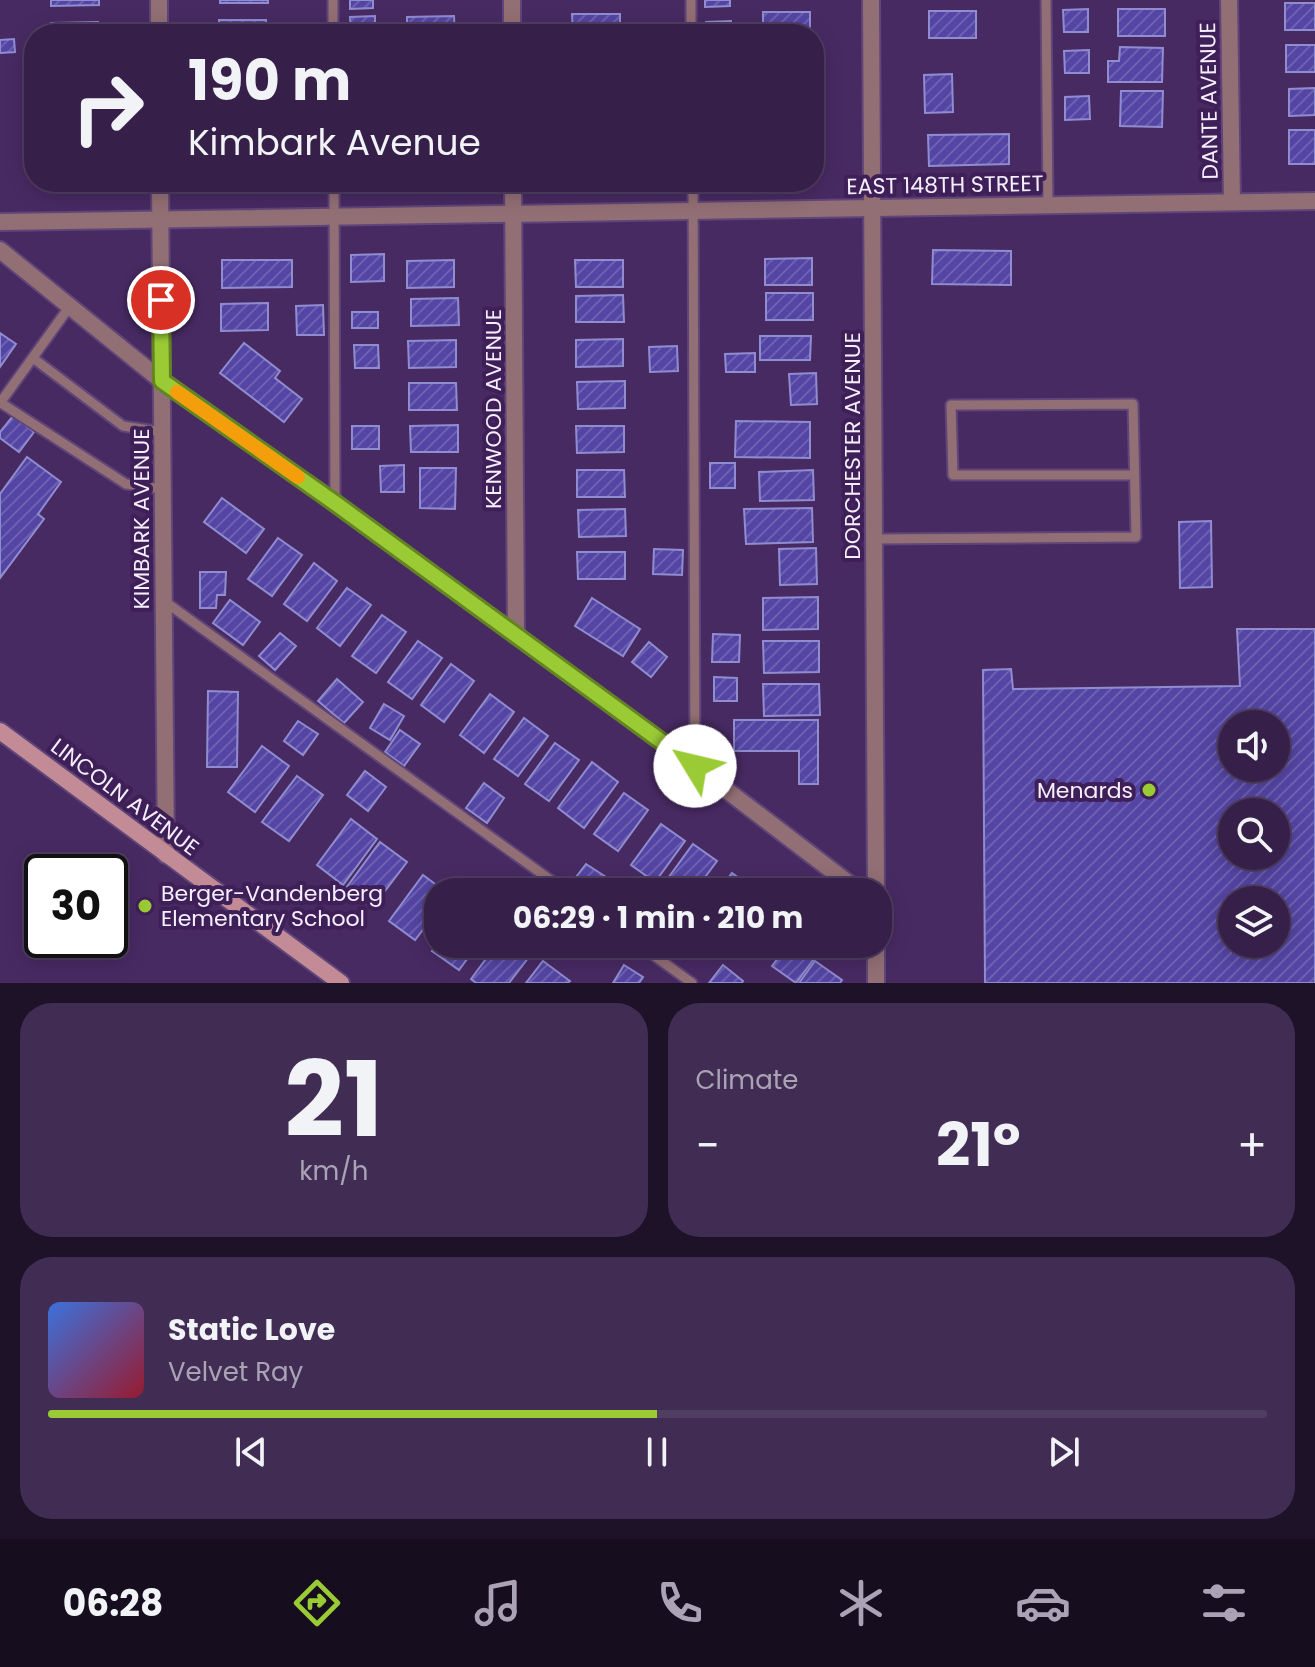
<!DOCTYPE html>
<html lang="en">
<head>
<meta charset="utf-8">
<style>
  body { margin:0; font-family:Poppins,sans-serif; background:#412d54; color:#f1f3f6; height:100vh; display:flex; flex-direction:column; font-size:30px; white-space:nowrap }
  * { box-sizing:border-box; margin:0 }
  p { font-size:26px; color:#aaa3b5 }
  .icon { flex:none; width:44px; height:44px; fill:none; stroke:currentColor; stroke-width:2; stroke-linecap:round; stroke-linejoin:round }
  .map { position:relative; height:983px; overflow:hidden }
  .drawer { display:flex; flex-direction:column; gap:20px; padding:20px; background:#1e1229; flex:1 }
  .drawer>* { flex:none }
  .banner { position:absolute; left:24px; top:24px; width:800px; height:168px; border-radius:32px; box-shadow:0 4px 20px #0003,0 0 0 2px #503e62; background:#36204a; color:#f1f3f6; overflow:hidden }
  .controls { position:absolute; left:1218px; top:710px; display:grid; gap:16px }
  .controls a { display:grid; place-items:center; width:72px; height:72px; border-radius:50%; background:#36204a; box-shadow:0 4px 20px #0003,0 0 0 2px #503e62; font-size:40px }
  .speed { position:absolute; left:24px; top:854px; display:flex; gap:16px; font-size:40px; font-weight:700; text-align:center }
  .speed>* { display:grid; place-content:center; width:104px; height:104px; border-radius:50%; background:#36204a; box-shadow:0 4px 20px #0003,0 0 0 2px #503e62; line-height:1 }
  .speed .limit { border:4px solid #111; border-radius:12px; background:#fff; color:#111 }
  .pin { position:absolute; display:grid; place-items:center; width:68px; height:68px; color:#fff; margin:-34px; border:4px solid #fff; border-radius:50%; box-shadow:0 2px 8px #0007 }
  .me { position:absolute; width:88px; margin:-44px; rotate:306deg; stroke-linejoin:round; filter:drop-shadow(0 0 6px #0008) }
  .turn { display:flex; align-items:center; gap:28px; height:168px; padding:0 32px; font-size:36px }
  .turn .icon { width:104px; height:104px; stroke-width:2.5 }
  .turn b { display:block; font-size:56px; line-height:68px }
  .big { font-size:60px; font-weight:700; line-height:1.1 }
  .drawer .card { flex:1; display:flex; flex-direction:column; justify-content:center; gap:12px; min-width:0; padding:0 28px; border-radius:32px; background:#412d54 }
  .drawer .dial { align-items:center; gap:0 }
  .dial b { font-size:104px; line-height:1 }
  .song { display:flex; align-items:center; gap:24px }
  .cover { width:96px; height:96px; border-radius:12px; background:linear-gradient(135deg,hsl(220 70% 55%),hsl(350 70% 35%)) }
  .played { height:8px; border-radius:4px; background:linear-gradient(90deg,#9acb34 50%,#503e62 50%) }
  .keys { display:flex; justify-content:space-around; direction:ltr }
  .heat { display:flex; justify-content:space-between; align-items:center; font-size:44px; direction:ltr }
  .drawer .tiles { flex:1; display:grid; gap:20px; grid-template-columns:1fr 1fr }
  .card:last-child { grid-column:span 2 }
  .trip { position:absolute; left:424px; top:878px; width:468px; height:80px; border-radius:32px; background:#36204a; box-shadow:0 4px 20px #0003,0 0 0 2px #503e62; font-weight:700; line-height:80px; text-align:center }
  .tabs { display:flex; height:128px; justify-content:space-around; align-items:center; background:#160d1e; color:#aaa3b5 }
  .tabs .icon { width:56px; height:56px }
  .tabs .on { color:#9acb34 }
  .tabs b { font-size:36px; color:#f1f3f6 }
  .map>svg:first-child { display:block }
  .building { fill:url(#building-hatch); stroke:#908cd0; stroke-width:2; fill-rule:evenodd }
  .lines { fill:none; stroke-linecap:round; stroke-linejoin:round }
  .lane-casing { stroke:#604578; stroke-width:13 }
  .street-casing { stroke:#604578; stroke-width:20 }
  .secondary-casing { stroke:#604578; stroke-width:20 }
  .lane { stroke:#926f75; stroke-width:9 }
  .street { stroke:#926f75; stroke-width:16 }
  .secondary { stroke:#c28b96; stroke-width:16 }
  .route-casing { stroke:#648422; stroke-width:20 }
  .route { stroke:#9acb34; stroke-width:14 }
  .slow { stroke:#f59e0b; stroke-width:14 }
  .poi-dot { fill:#9acb34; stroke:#3e1f58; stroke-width:3 }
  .labels { text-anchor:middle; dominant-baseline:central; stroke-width:8; stroke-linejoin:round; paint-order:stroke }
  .street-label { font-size:22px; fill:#f5eefc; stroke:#3e1f58 }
  .poi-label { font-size:22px; fill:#f5eefc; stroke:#3e1f58; text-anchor:end }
</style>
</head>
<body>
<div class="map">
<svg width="1315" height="983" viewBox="0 0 1315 983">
  <defs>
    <pattern id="building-hatch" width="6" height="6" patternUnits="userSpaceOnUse" patternTransform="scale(2)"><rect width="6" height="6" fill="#5445a4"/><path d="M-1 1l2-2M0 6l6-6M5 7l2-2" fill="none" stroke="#6d60b2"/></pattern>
  </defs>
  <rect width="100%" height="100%" fill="#482a63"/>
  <g class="building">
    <polygon points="51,0 99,0 99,5 51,6"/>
    <rect x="220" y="0" width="48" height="3"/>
    <polygon points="350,0 373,0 373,8 350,9"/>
    <polygon points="705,0 730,0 730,6 705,7"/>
    <rect x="1285" y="3" width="30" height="27"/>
    <polygon points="1088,9 1088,32 1064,32 1063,10"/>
    <rect x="1118" y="9" width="47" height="27"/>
    <rect x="929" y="11" width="47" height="27"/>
    <rect x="763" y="12" width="47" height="22"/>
    <polygon points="572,14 620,14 620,34 573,34"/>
    <polygon points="375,16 375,34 351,34 350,17"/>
    <polygon points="454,16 455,34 407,34 407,17"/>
    <rect x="219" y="20" width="47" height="14"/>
    <polygon points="731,21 731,34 706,34 706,22"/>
    <polygon points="98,22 98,34 51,34 51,23"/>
    <polygon points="14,39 15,52 0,53 0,40"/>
    <rect x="1286" y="45" width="29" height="27"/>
    <polygon points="1120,47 1163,48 1162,82 1108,82 1108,61 1119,61"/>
    <polygon points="1089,50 1089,73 1065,73 1064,51"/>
    <polygon points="952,74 953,112 925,113 924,75"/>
    <polygon points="1315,88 1315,115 1289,116 1289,89"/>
    <polygon points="1121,91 1163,91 1162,127 1120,126"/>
    <polygon points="1089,96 1090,119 1065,120 1065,97"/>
    <rect x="1289" y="130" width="26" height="34"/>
    <polygon points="1009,134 1009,164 929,166 928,135"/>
    <polygon points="933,250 1011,251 1011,285 932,284"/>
    <polygon points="384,254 384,281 351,282 351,255"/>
    <polygon points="812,258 812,285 765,285 765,259"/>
    <polygon points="222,260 292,260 292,287 222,288"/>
    <polygon points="454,260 454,287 407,288 407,261"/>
    <polygon points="575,260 623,260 623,287 576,287"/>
    <rect x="766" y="293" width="47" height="27"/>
    <polygon points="623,295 624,322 576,322 576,296"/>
    <polygon points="458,298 459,325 411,326 411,299"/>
    <polygon points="268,303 268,330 221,331 221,304"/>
    <polygon points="323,305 324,335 297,335 296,306"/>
    <rect x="352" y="312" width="26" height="16"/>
    <polygon points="0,333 16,344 0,367"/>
    <polygon points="760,336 811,336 810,360 760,360"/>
    <polygon points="623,339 623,366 576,367 576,340"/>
    <polygon points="456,340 456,367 409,368 408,341"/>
    <polygon points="244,343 280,371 275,378 302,399 284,422 220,373"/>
    <polygon points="354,345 378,345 379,368 355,368"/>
    <polygon points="677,346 678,371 650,372 649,347"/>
    <polygon points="755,353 755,372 726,372 725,354"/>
    <polygon points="816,373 817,404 791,405 789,374"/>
    <polygon points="625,381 625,408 578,409 577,382"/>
    <polygon points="409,383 456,383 457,410 409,410"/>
    <polygon points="13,416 34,432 19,452 0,438 0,432"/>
    <polygon points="736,421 810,422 810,458 735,457"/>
    <polygon points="458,425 458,452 411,452 410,426"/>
    <rect x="352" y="426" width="27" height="23"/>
    <polygon points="576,426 624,426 624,452 577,453"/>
    <polygon points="27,457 61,482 38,514 44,519 0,578 0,494"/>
    <rect x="710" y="463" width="25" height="25"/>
    <polygon points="404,465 404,492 381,492 380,466"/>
    <polygon points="420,468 456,468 455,509 420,508"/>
    <polygon points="577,470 624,470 625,497 577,497"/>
    <polygon points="813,470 814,500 760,501 759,472"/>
    <polygon points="222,498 264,529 246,553 204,522"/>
    <polygon points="812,508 813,542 746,544 744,509"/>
    <polygon points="625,509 626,536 579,537 578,510"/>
    <polygon points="1211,521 1212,587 1180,588 1179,522"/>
    <polygon points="278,538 302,555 272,596 248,579"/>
    <polygon points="816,548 817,584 780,585 779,549"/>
    <polygon points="654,549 683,550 682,575 653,574"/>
    <polygon points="577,552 625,552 625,579 578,579"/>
    <polygon points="314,563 337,581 307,621 284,604"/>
    <polygon points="200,572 226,572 225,595 217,595 216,608 200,608"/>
    <polygon points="347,588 371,605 340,646 317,628"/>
    <polygon points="818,597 818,629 763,630 763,598"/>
    <polygon points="592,598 640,629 623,656 575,626"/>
    <polygon points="230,600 260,622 243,645 213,623"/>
    <polygon points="382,615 406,632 376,673 352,656"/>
    <path d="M1237,629H1315V983H985L983,670L1011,669L1013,689L1240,686ZM1232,724H1276V768H1232ZM1232,812H1276V856H1232ZM1232,900H1276V944H1232Z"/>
    <polygon points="280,633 296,646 275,670 259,656"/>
    <polygon points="713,634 740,635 739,662 712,662"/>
    <polygon points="418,641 442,658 412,699 388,682"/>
    <polygon points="763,641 819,641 819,672 764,673"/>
    <polygon points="649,642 667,657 651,677 632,662"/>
    <polygon points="451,664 474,681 444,722 421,705"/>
    <polygon points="714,677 737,678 737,701 714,701"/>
    <polygon points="337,679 363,702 344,723 318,701"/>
    <polygon points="763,684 819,684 820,715 764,716"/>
    <polygon points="208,691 238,692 237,767 207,767"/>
    <polygon points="490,694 514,712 484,753 460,735"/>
    <polygon points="384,704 404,716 390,740 370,728"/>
    <polygon points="524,718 548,736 518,776 494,759"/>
    <polygon points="734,720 818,720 818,784 799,784 799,751 734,751"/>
    <polygon points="298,721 318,734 303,755 284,741"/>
    <polygon points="400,730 420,744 404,766 385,752"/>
    <polygon points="555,743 579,760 549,801 525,784"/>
    <polygon points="262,746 289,766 255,812 228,792"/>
    <polygon points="592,762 618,782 584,828 558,808"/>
    <polygon points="365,771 386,787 368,811 347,795"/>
    <polygon points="297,776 323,795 289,841 262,822"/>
    <polygon points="484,783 504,798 487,823 466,808"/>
    <polygon points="624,793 648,810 618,851 594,834"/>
    <polygon points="351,819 377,839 343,885 317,865"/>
    <polygon points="661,824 685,841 655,882 631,865"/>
    <polygon points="380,842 407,862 372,908 346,888"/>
    <polygon points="693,844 717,861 694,892 673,892 663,885"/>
    <polygon points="586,864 606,877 595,892 580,892 570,885"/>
    <polygon points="732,873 756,890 755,892 718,892"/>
    <polygon points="423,875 446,892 438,892 438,910 415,940 389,921"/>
    <polygon points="609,882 624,892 602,892"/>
    <polygon points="438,943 438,944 478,944 459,970 432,951"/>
    <polygon points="497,944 520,944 532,953 509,983 476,983 471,979"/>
    <polygon points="789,944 825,944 796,983 772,966"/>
    <polygon points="543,961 570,981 568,983 526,983"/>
    <polygon points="815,961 842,980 840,983 799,983"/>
    <polygon points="624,965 643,977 639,983 613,983"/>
    <polygon points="723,965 743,981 742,983 709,983"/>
  </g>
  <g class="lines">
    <g class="lane-casing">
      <g id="lane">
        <polyline points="333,0 333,34"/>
        <polyline points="691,0 691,34"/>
        <polyline points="1046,0 1048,205"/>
        <polyline points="334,182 335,503"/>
        <polyline points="693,182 695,766"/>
        <polyline points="33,358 123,426 162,432"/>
        <polyline points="0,403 70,306"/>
        <polyline points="1,403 126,484 163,489"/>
        <polyline points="874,539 1136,537 1133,404 951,405 953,475 1134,475"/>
        <polyline points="164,601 567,892"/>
        <polyline points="638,944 692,983"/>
      </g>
    </g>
    <g class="street-casing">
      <g id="street">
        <polyline points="159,0 159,34"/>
        <polyline points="512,0 512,34"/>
        <polyline points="871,0 876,892"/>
        <polyline points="1229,0 1232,202"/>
        <polyline points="160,182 166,855"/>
        <polyline points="513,182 516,636"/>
        <polyline points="0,222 1315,201"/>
        <polyline points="0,250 162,381 335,503 695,766 860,892"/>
        <polyline points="876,944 876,983"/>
      </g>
    </g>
    <g class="secondary-casing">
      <polyline id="secondary" points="0,731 341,983"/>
    </g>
    <use href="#lane" class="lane"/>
    <use href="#street" class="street"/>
    <use href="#secondary" class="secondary"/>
  </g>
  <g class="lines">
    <g class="route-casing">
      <polyline id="route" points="161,300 162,381 335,503 695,766"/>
    </g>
    <use href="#route" class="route"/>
    <polyline class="slow" points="177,392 298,477"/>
  </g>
  <g class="poi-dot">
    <circle cx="1149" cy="790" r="8"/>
    <circle cx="145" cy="906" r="8"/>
  </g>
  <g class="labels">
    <g class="street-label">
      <text transform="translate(1209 101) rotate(-91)">DANTE AVENUE</text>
      <text transform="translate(945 185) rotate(-1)">EAST 148TH STREET</text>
      <text transform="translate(493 409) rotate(-90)">KENWOOD AVENUE</text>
      <text transform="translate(852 446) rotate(-90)">DORCHESTER AVENUE</text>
      <text transform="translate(141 519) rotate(-90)">KIMBARK AVENUE</text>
      <text transform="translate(125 797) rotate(37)">LINCOLN AVENUE</text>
    </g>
    <g class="poi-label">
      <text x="1133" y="790">Menards</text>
      <text x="161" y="893" text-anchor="start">Berger-Vandenberg<tspan x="161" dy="25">Elementary School</tspan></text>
    </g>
  </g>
</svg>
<div class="controls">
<a><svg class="icon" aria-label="sound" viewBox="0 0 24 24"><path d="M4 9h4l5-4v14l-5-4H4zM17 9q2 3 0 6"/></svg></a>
<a><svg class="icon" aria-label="search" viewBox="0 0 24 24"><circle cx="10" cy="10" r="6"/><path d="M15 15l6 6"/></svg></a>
<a><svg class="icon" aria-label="layers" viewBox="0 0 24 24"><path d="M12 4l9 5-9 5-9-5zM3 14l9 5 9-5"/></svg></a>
</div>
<div class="speed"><div class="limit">30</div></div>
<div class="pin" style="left:161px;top:300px;background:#d93025"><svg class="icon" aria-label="arrive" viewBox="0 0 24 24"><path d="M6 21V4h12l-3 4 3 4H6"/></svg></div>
<svg class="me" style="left:695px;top:766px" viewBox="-20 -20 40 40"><circle r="19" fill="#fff"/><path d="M0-13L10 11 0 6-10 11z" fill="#9acb34"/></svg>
<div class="trip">06:29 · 1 min · 210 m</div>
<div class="banner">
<div class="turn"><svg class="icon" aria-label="right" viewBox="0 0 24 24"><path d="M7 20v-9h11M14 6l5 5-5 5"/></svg><div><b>190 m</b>Kimbark Avenue</div></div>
</div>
</div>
<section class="drawer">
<div class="tiles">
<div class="card dial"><b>21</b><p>km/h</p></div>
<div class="card"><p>Climate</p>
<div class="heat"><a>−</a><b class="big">21°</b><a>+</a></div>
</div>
<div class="card">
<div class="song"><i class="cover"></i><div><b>Static Love</b><p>Velvet Ray</p></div></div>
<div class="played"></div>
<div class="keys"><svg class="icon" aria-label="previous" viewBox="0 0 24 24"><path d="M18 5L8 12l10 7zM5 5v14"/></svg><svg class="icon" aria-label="pause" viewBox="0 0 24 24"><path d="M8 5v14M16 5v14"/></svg><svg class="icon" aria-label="next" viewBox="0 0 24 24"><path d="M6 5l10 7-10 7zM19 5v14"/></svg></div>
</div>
</div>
</section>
<nav class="tabs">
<b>06:28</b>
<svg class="icon on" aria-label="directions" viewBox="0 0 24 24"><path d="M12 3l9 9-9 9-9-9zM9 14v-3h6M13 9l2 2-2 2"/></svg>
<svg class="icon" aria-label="music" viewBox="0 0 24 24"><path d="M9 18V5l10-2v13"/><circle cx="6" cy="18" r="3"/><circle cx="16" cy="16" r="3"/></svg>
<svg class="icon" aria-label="phone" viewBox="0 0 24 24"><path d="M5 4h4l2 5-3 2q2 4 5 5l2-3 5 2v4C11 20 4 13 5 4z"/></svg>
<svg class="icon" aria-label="climate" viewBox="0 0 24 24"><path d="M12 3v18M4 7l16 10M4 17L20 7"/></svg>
<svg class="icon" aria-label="car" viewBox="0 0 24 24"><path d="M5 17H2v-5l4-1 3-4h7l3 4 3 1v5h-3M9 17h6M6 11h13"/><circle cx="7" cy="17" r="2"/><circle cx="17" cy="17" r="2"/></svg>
<svg class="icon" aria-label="filters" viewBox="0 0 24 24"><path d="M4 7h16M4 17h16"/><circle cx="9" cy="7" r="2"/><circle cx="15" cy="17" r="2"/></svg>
</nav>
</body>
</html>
